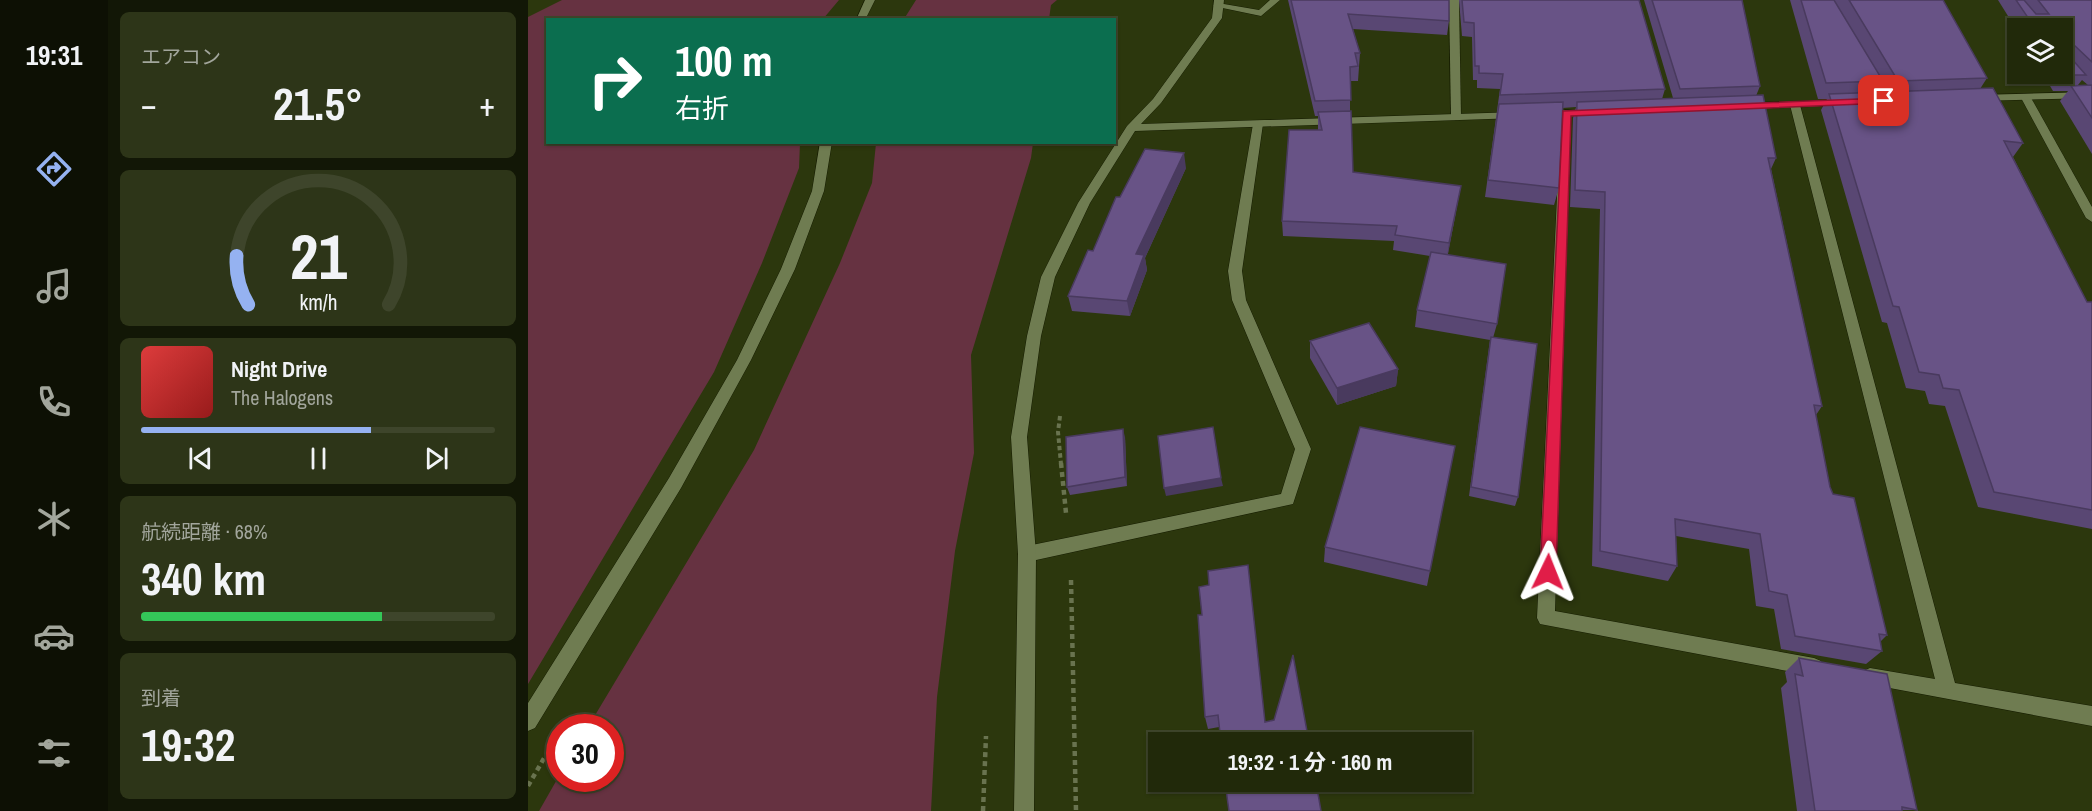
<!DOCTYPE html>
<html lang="ja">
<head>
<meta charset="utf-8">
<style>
  body { margin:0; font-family:"Archivo Narrow","Noto Sans JP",sans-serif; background:#2d3518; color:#f1f3f6; height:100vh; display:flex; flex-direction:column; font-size:22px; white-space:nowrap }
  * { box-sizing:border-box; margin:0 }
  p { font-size:20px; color:#a2a69c }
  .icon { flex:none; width:33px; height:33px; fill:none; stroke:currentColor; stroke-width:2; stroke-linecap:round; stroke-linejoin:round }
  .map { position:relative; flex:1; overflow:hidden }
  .sheet { display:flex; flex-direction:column; gap:12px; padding:12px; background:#121706; width:420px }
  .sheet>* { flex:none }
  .banner { position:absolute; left:18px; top:18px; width:570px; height:126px; border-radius:0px; box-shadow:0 2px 4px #0004,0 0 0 2px #3e452b; background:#0b6e4f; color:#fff; overflow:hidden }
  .controls { position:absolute; left:1479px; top:18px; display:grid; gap:12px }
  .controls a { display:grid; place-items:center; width:66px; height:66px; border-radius:0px; background:#21290a; box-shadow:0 2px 4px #0004,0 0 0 2px #3e452b; font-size:30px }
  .speed { position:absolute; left:18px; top:714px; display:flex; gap:12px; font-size:30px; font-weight:700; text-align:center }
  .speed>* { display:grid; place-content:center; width:78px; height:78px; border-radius:50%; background:#21290a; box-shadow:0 2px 4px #0004,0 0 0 2px #3e452b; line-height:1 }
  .speed .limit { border:9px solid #d22; background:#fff; color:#111 }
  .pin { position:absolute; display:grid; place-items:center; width:51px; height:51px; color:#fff; margin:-26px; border-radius:12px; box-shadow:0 3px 9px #0006 }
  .me { position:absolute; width:66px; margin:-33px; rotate:2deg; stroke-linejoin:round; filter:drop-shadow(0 0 4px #0008) }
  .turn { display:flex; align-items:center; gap:21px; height:126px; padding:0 30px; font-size:27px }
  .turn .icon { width:78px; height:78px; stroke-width:2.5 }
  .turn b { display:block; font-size:42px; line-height:51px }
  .big { font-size:45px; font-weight:700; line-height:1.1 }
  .sheet .tile { flex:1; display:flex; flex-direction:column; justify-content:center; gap:9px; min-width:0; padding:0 21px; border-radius:9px; background:#2d3518 }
  .sheet .dial { align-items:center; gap:0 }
  .dial svg { height:156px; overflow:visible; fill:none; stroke:#3e452b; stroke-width:7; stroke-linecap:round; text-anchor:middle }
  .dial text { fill:#f1f3f6; stroke:none }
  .song { display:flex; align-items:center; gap:18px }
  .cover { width:72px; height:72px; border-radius:9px; background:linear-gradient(135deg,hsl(0 70% 55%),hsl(0 70% 35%)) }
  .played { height:6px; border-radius:3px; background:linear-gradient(90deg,#95b2f1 65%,#3e452b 65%) }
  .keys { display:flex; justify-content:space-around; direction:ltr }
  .heat { display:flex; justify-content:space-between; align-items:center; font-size:33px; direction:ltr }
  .charge { height:9px; border-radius:4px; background:linear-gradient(90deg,#34c759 68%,#3e452b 0) }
  .trip { position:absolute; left:620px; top:732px; width:324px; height:60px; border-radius:0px; background:#21290a; box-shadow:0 2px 4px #0004,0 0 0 2px #3e452b; font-weight:700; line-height:60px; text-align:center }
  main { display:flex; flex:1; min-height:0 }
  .tabs { display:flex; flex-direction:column; width:108px; justify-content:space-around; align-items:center; background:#0d1004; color:#a2a69c }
  .tabs .icon { width:42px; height:42px }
  .tabs .on { color:#95b2f1 }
  .tabs b { font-size:27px; color:#f1f3f6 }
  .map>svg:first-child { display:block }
  .green { fill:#663241 }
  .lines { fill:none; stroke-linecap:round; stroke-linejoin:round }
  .minor-casing { stroke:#161d01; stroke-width:1 }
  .tertiary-casing { stroke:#161d01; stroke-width:1 }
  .path-far1 { stroke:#69734f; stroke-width:4; stroke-dasharray:4.5 3; stroke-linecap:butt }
  .path { stroke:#69734f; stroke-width:4.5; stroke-dasharray:5 4; stroke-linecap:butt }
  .minor { fill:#6f7c51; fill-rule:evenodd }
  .tertiary { fill:#6f7c51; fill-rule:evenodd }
  .wall { fill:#594773; fill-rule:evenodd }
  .shaded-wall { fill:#493a5e }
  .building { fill:#685386; stroke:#493a5e; stroke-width:1.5 }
  .route { fill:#e11d48; stroke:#92132f; stroke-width:1.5 }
</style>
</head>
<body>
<main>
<nav class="tabs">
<b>19:31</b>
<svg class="icon on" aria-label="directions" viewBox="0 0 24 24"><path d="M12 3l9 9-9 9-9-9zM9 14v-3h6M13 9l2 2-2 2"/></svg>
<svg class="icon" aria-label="music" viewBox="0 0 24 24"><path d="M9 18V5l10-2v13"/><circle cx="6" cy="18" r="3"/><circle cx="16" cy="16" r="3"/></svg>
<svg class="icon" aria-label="phone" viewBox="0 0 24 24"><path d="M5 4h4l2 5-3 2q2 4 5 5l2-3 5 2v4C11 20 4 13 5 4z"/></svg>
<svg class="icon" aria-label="climate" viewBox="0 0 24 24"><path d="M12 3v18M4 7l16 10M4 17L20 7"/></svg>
<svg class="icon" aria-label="car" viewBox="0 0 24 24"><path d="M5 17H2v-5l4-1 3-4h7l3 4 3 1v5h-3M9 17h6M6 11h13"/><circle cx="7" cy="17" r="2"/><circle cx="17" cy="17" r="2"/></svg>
<svg class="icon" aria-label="filters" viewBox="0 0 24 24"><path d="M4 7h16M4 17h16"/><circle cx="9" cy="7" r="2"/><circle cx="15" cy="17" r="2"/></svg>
</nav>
<section class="sheet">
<div class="tile"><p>エアコン</p>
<div class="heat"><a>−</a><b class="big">21.5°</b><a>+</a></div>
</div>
<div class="tile dial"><svg viewBox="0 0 100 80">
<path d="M14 69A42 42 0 1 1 86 69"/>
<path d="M14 69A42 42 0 0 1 8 44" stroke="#95b2f1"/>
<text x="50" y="56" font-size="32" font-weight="700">21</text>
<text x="50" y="72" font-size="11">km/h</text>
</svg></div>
<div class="tile">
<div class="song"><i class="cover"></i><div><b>Night Drive</b><p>The Halogens</p></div></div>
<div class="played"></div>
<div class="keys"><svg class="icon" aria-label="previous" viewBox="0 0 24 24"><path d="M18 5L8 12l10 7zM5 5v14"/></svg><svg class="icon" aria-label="pause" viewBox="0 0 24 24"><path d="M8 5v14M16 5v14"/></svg><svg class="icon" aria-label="next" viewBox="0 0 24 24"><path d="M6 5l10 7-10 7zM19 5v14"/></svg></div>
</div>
<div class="tile"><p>航続距離 · 68%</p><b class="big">340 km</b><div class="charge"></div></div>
<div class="tile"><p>到着</p><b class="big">19:32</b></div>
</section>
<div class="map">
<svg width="1564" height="811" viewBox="0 0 1564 811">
  <rect width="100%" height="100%" fill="#2c370d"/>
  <g class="green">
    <polygon points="34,0 311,0 295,19 20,20 20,142 272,143 271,168 234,263 186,372 0,684 0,17"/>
    <polygon points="388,0 529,0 523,5 521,19 376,19"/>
    <polygon points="348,143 505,143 503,158 443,355 446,453 427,551 409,697 403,811 11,811 31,776 32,778 82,778 82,728 60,727 226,450 312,263 344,183"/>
  </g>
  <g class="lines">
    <g class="minor-casing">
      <g id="minor">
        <polygon points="742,0 752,0 733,16 685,6 690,3 731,10"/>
        <polygon points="921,0 931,0 933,117 928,120 923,117"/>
        <polygon points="1493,94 1502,96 1564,207 1564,222 1558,218 1492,96"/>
        <polygon points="1267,102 1272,105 1427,683 1564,706 1564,726 1335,683 1333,677 1335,671 1342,668 1407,679 1262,105"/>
        <polygon points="1038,110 1043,113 1027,611 1286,658 1293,661 1295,667 1293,673 1286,676 1012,624 1009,618 1033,113"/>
        <polygon points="730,121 735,124 714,271 718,300 783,449 765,504 499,562 493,559 490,554 493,549 499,546 753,494 767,449 704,300 700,271 725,124"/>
      </g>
    </g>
    <g class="tertiary-casing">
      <g id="tertiary">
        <polygon points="337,0 347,0 337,20 328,20"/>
        <polygon points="686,0 696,0 694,18 633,103 613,124 990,112 995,115 990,118 607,131 562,203 527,277 513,336 499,437 508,554 506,811 486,811 490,554 483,437 499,336 513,277 550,203 599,126 625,99 684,18"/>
        <polygon points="1564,92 1564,98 1451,101 1446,98 1451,95"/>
        <polygon points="1316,100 1320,101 1320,105 1218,109 1213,106 1218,103"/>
        <polygon points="1065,109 1069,110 1069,114 1014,117 1009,114 1014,111"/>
        <polygon points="292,142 304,142 296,191 267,269 223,360 153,488 7,728 0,731 0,703 141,478 209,360 253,269 284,191"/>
      </g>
    </g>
    <polyline class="path-far1" points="532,416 530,432 533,464"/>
    <g class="path">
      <polyline points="533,463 538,513"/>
      <polyline points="543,580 548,811"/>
      <polyline points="0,786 19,753"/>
      <polyline points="455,811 458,736"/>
    </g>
    <use href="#minor" class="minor"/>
    <use href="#tertiary" class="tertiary"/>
  </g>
  <g class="wall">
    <polygon points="760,0 921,0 921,21 919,35 825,29 832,53 830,81 822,81 822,111 825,172 930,201 920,254 969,324 965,338 990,497 987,506 941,496 962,340 887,327 889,310 902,256 865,250 866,241 755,236 754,221 790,130 790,116 787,116"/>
    <polygon points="931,0 1111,0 1137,89 1134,99 1145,98 1116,0 1214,0 1232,86 1228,96 1248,158 1243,169 1294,406 1288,415 1302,487 1359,635 1352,642 1354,651 1338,664 1253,649 1246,609 1228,606 1221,549 1148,536 1149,566 1140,581 1064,566 1072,209 1042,207 1045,118 1048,107 1034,108 1031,188 1026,205 957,197 972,89 949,88 949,80 945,80 944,37 934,36"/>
    <path d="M1262,0H1415L1459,78L1452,89L1495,143L1485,157L1559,302H1564V529L1450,507L1417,406L1401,404L1397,391L1378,388L1359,323L1354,322L1293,110L1299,99H1290ZM1354,84L1358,92H1349Z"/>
    <path d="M1470,0H1564V154L1532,101L1540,91H1525L1515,74H1534V28H1490V32ZM1554,80L1560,85H1550Z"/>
    <polygon points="658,168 617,258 619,270 602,316 544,311 540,296 565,251 592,197"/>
    <polygon points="782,341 870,369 868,386 809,405 782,358"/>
    <polygon points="597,437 599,486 542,495 539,487"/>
    <polygon points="927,446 899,586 796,562 797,547"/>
    <polygon points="674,615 737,722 781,742 691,727 680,729 677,717"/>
    <polygon points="1271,658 1389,810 1269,811 1253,688 1259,682 1257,672"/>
  </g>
  <g class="shaded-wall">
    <polygon points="656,153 658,168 617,258 619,270 602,316 599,301 608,254"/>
    <polygon points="933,186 930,201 919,258 921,243"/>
    <polygon points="870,369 868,386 809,405 809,388"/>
    <polygon points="595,429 597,437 599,486 597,477"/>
    <polygon points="693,478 695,486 638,496 636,488"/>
  </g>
  <g class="building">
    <polygon points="763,0 921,0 921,21 820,14 832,53 827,53 830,66 822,67 823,100 787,101"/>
    <polygon points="934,0 1111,0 1137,89 972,95 975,74 951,73 951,66 947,66 946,23 936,22"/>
    <polygon points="1124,0 1214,0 1232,86 1152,89"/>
    <polygon points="1273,0 1306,0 1355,81 1298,83"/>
    <polygon points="1321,0 1415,0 1459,78 1370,81"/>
    <polygon points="1488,0 1496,0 1508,14 1521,14 1510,0 1564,0 1564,62 1545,44 1543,58 1558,75 1537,75 1534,72 1534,28 1507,28"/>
    <polygon points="1564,85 1564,118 1543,86"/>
    <polygon points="1465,88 1495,143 1476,141 1559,302 1564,302 1564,510 1466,492 1431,390 1415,388 1411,375 1391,372 1371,307 1365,306 1301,94"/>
    <polygon points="1235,95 1248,158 1240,158 1294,406 1286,405 1302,487 1305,494 1326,498 1359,635 1351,634 1354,651 1267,636 1259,595 1241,591 1232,534 1147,519 1149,566 1072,551 1077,192 1047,190 1049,102"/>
    <polygon points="1035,102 1031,188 960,180 971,104"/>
    <polygon points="823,111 825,172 933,186 921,243 867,235 869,226 754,221 761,130 794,130 790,112"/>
    <polygon points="617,149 656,153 608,254 616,255 599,301 540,296 560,250 565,251 588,197 592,197"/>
    <polygon points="903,252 978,264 969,324 889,310"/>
    <polygon points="841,323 870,369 809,388 782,341"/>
    <polygon points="963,337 1009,344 990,497 943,487"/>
    <polygon points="685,427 693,478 636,488 630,436"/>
    <polygon points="832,427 927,446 902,571 797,547"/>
    <polygon points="595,429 597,477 539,487 538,437"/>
    <polygon points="720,565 737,722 746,720 765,655 781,742 693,742 690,715 677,717 670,615 674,615 671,587 681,585 680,571"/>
    <polygon points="1271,658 1359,674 1389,810 1374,807 1374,811 1287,811 1267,674 1275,676"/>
    <polygon points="697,782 788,782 793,811 701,811"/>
  </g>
  <polygon class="route" points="1356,98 1359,99 1359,103 1043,116 1028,572 1026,577 1014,577 1012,572 1035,111"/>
</svg>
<div class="controls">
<a><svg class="icon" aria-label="layers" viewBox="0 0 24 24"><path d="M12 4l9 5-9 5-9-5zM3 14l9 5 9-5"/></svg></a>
</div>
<div class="speed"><div class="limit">30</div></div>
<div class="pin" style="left:1356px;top:101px;background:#d93025"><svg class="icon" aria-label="arrive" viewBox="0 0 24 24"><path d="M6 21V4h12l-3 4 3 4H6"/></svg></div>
<svg class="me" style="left:1020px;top:572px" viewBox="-20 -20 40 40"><path d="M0-17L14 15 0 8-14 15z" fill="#e11d48" stroke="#fff" stroke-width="4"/></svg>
<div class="trip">19:32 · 1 分 · 160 m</div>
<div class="banner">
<div class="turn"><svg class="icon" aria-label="right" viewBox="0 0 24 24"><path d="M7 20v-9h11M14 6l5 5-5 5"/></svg><div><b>100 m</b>右折</div></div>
</div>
</div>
</main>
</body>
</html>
